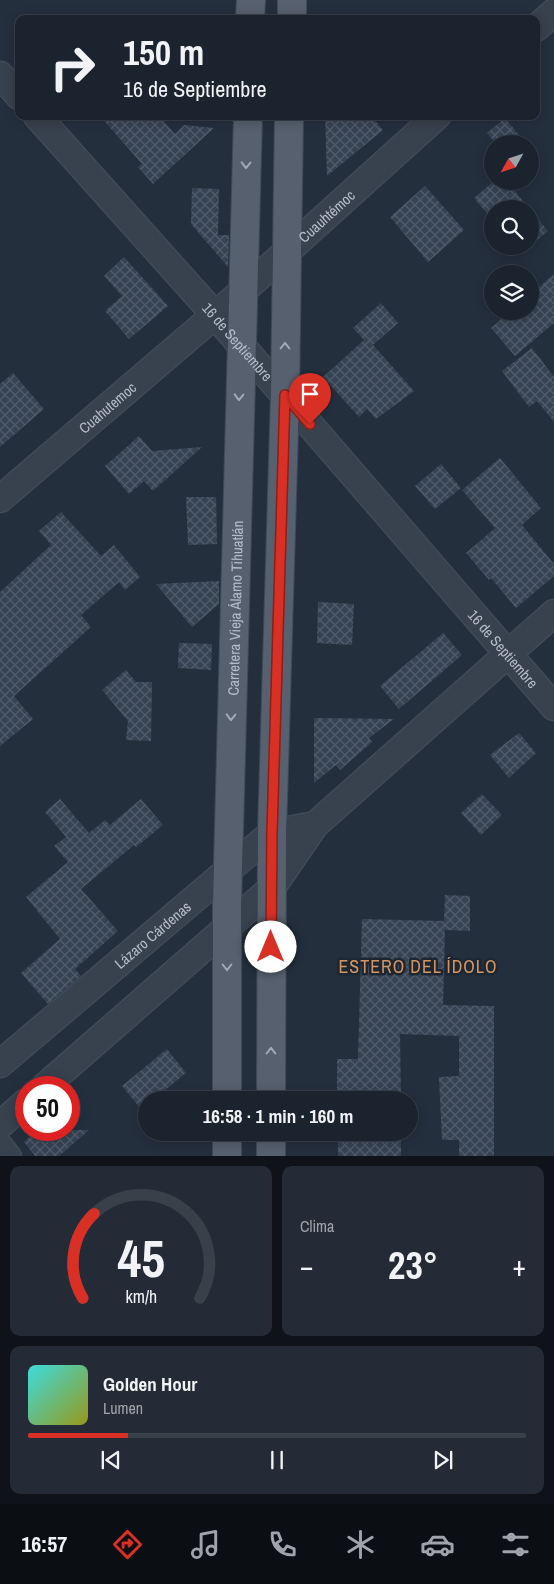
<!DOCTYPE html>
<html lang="es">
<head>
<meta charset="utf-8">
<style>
  body { margin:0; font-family:"Archivo Narrow",sans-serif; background:#242b36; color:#f1f3f6; height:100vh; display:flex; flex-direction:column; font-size:19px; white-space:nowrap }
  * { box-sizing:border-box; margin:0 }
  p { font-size:16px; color:#a0a4aa }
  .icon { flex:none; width:28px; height:28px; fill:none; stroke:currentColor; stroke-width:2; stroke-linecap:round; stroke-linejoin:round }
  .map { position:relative; height:1156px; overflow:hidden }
  .drawer { display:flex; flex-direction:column; gap:10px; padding:10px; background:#0f1319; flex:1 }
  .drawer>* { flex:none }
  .hud { position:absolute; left:15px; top:15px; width:525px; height:105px; border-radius:10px; box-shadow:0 2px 12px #0003,0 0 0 1px #39404a; background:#1b232e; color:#f1f3f6; overflow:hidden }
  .needle { width:32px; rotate:230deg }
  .controls { position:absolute; left:484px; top:135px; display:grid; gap:10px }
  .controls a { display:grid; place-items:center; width:55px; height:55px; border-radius:50%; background:#1b232e; box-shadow:0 2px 12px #0003,0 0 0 1px #39404a; font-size:25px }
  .speed { position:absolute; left:15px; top:1076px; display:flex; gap:10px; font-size:25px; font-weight:700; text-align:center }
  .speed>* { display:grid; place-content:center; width:65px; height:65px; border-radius:50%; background:#1b232e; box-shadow:0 2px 12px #0003,0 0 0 1px #39404a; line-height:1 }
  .speed .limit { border:8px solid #d22; background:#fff; color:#111 }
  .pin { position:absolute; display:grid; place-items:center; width:42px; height:42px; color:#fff; margin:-51px -21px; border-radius:50% 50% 50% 0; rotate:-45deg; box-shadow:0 0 5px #0007 }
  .pin .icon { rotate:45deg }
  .me { position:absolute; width:55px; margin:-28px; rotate:0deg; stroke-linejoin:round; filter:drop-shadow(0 0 4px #0008) }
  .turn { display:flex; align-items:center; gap:18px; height:105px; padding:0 25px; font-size:22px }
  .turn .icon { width:65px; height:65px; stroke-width:2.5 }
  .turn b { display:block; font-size:35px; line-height:42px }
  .big { font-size:38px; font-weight:700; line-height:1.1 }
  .drawer .tile { flex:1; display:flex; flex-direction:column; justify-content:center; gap:8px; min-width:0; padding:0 18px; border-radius:10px; background:#242b36 }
  .drawer .dial { align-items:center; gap:0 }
  .dial svg { height:130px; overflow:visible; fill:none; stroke:#39404a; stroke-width:7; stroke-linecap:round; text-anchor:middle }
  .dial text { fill:#f1f3f6; stroke:none }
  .song { display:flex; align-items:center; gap:15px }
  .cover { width:60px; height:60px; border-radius:8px; background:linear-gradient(135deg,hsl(180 70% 55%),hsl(60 70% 35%)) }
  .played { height:5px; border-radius:2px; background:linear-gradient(90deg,#d93025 20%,#39404a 20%) }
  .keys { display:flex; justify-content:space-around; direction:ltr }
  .heat { display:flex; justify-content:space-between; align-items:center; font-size:28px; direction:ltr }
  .drawer .tiles { flex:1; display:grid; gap:10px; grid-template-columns:1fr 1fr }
  .tile:last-child { grid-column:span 2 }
  .trip { position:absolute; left:138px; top:1091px; width:280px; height:50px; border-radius:25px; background:#1b232e; box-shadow:0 2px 12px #0003,0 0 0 1px #39404a; font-weight:700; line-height:50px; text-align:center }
  .dock { display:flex; height:80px; justify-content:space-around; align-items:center; background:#0b0e12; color:#a0a4aa }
  .dock .icon { width:35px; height:35px }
  .dock .on { color:#d93025 }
  .dock b { font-size:22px; color:#f1f3f6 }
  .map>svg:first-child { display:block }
  .building { fill:url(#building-cross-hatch) }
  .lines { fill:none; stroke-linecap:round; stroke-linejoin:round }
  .minor-casing { stroke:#414a57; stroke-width:29 }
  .major-casing { stroke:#414a57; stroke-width:30 }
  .minor { stroke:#38414e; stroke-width:26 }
  .major { stroke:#56606e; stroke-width:28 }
  .oneway { stroke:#a1aab7 }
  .route-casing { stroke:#8d1f18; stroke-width:12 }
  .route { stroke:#d93025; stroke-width:9 }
  .labels { text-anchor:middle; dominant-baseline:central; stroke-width:5; stroke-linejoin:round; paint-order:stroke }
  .street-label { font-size:15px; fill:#b4bcc9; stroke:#1d2633 }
  .quarter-label { font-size:18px; letter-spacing:1px; fill:#d59563; stroke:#1d2633 }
</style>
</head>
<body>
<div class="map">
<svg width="554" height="1157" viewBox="0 0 554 1157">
  <defs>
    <pattern id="building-cross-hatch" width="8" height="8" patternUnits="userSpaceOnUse" patternTransform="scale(1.25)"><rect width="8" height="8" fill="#364354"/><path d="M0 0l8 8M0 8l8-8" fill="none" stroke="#515c6b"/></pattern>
  </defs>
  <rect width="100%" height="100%" fill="#242f3e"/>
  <g class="building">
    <polygon points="100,116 159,116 175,134 184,125 214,128 153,184 138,167 142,164"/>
    <polygon points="325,116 371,116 383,130 327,176"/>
    <polygon points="505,118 514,129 526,144 496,144 487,133"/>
    <polygon points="494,181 513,181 509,184 548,231 530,246 530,209 492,209 492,219 474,198"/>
    <polygon points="425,186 464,230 428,262 390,217"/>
    <polygon points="192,188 219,189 218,235 229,235 228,267 191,224"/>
    <polygon points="124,257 168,306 129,339 105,311 122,296 104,276"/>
    <polygon points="554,274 554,323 515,356 491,328 511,311 530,311 530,295"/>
    <polygon points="381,303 398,323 373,345 414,391 376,419 367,409 359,417 323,377 364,340 353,328"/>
    <polygon points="532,348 554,377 554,422 537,401 529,407 502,371"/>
    <polygon points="13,373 44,409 0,447 0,384"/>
    <polygon points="139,436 152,451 202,447 153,491 144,481 129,494 105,466"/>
    <polygon points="500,458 541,508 522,525 554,564 554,576 516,608 491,578 489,580 466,553 495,528 462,490"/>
    <polygon points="441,464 461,488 435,509 415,486"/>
    <polygon points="186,497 216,497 217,544 188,545"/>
    <polygon points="61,512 101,556 114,545 140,577 125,590 119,582 81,615 91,627 14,696 33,719 0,746 0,592 51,545 39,531"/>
    <polygon points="219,581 219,604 192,627 156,584"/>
    <polygon points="318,602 354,604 352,645 317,643"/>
    <polygon points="443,633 462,655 399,709 380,686"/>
    <polygon points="179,643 212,644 211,670 178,668"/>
    <polygon points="126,670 136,682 152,682 151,741 126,740 128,721 102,690"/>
    <polygon points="314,718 394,719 369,738 372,742 340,770 336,765 314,783"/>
    <polygon points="519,733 536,753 509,778 490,755"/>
    <polygon points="482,794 502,815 481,835 461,813"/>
    <polygon points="60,799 89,833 105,820 110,825 141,799 163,825 136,847 134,845 81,889 118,931 75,969 81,976 48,1004 21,973 60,939 26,897 68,862 54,846 66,837 45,812"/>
    <polygon points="445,895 470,896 470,931 445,930 443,1005 494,1006 494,1157 459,1157 459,1140 442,1140 439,1077 459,1076 459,1036 400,1034 401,1100 337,1100 337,1059 358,1059 362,919 444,921"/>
    <polygon points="167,1049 186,1073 153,1100 146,1100 146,1105 141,1109 122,1086"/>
    <polygon points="37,1130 89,1130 58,1157 36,1157 24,1142"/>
    <rect x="338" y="1132" width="63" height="25"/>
  </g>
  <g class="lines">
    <g class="minor-casing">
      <g id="minor">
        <polyline points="536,28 554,12"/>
        <polyline points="0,75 19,96"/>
        <path id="s1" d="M37,116L215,315L554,707"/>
        <path id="s2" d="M0,499L243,291L437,116"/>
        <path id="s3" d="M0,1064L272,833L315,825"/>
        <polyline points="43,1088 271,889 315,825 554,613"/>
        <polyline points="0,1125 26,1102"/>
        <polyline points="0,1147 8,1157"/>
      </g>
    </g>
    <g class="major-casing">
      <g id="major">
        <polyline points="250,19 251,0"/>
        <polyline points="292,19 292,0"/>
        <path id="s4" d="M227,1100V904L248,116"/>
        <polyline points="271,1100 272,833 285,395 289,116"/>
        <polyline points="227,1132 227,1157"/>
        <polyline points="271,1132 271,1157"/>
      </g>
    </g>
    <use href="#minor" class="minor"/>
    <use href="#major" class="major"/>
  </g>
  <defs><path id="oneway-chevron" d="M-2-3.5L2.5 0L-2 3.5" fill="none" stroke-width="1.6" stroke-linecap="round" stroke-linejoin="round" transform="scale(1.25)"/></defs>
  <g class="oneway">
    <use href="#oneway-chevron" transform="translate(246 165) rotate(91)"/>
    <use href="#oneway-chevron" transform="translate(285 346) rotate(-90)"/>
    <use href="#oneway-chevron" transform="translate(239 397) rotate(91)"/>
    <use href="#oneway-chevron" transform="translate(231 717) rotate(91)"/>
    <use href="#oneway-chevron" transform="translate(227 967) rotate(90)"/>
    <use href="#oneway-chevron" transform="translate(271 1051) rotate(-90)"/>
  </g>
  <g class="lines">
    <g class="route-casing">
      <polyline id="route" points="271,947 272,833 285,395 310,424"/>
    </g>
    <use href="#route" class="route"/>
  </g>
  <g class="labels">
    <g class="street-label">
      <text stroke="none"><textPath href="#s2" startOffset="432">Cuauhtémoc</textPath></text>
      <text stroke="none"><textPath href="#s1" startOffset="302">16 de Septiembre</textPath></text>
      <text stroke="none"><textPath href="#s2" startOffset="141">Cuahutemoc</textPath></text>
      <text stroke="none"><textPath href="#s4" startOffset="492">Carretera Vieja Álamo Tihuatlán</textPath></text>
      <text stroke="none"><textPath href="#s1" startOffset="708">16 de Septiembre</textPath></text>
      <text stroke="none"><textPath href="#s3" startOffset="200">Lázaro Cárdenas</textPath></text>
    </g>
    <g class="quarter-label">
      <text x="418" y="966">ESTERO DEL ÍDOLO</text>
    </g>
  </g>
</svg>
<div class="controls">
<a><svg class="needle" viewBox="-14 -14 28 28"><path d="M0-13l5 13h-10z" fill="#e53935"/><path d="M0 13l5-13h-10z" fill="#a0a4aa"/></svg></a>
<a><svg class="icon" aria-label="search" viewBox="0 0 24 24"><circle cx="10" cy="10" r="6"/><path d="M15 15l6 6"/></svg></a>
<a><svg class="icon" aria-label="layers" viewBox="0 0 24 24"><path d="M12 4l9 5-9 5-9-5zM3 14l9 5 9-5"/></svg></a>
</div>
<div class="speed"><div class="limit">50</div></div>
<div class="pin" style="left:310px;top:424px;background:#d93025"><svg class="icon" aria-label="arrive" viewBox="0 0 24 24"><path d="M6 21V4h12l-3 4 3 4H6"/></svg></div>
<svg class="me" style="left:271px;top:947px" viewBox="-20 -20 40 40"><circle r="19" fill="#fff"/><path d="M0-13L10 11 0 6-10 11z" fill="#d93025"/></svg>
<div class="trip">16:58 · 1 min · 160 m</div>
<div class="hud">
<div class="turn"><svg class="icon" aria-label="right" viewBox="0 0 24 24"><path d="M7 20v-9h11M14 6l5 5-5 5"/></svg><div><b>150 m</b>16 de Septiembre</div></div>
</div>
</div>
<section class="drawer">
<div class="tiles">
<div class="tile dial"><svg viewBox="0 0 100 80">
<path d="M14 69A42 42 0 1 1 86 69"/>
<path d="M14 69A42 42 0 0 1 21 17" stroke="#d93025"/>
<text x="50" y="56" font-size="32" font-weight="700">45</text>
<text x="50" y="72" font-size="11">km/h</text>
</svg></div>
<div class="tile"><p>Clima</p>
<div class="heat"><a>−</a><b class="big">23°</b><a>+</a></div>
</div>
<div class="tile">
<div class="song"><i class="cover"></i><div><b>Golden Hour</b><p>Lumen</p></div></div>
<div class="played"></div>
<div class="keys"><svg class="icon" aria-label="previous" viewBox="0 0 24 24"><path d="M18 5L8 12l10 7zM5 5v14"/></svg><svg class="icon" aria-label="pause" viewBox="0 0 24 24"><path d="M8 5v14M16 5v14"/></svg><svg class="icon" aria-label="next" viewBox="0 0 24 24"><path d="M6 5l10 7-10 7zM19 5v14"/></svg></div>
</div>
</div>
</section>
<nav class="dock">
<b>16:57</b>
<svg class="icon on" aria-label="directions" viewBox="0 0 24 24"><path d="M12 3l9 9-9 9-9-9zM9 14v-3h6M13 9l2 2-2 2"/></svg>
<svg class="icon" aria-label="music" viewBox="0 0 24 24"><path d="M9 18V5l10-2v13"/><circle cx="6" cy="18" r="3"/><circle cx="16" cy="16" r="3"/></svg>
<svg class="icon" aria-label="phone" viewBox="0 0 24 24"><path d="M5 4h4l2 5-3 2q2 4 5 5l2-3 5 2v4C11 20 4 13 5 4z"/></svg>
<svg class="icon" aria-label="climate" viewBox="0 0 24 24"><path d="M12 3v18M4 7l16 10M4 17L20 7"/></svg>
<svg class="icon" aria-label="car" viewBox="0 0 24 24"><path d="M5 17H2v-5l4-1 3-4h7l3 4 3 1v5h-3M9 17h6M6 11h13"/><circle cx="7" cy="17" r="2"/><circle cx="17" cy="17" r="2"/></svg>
<svg class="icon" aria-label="filters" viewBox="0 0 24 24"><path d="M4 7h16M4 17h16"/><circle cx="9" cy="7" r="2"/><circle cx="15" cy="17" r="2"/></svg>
</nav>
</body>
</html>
